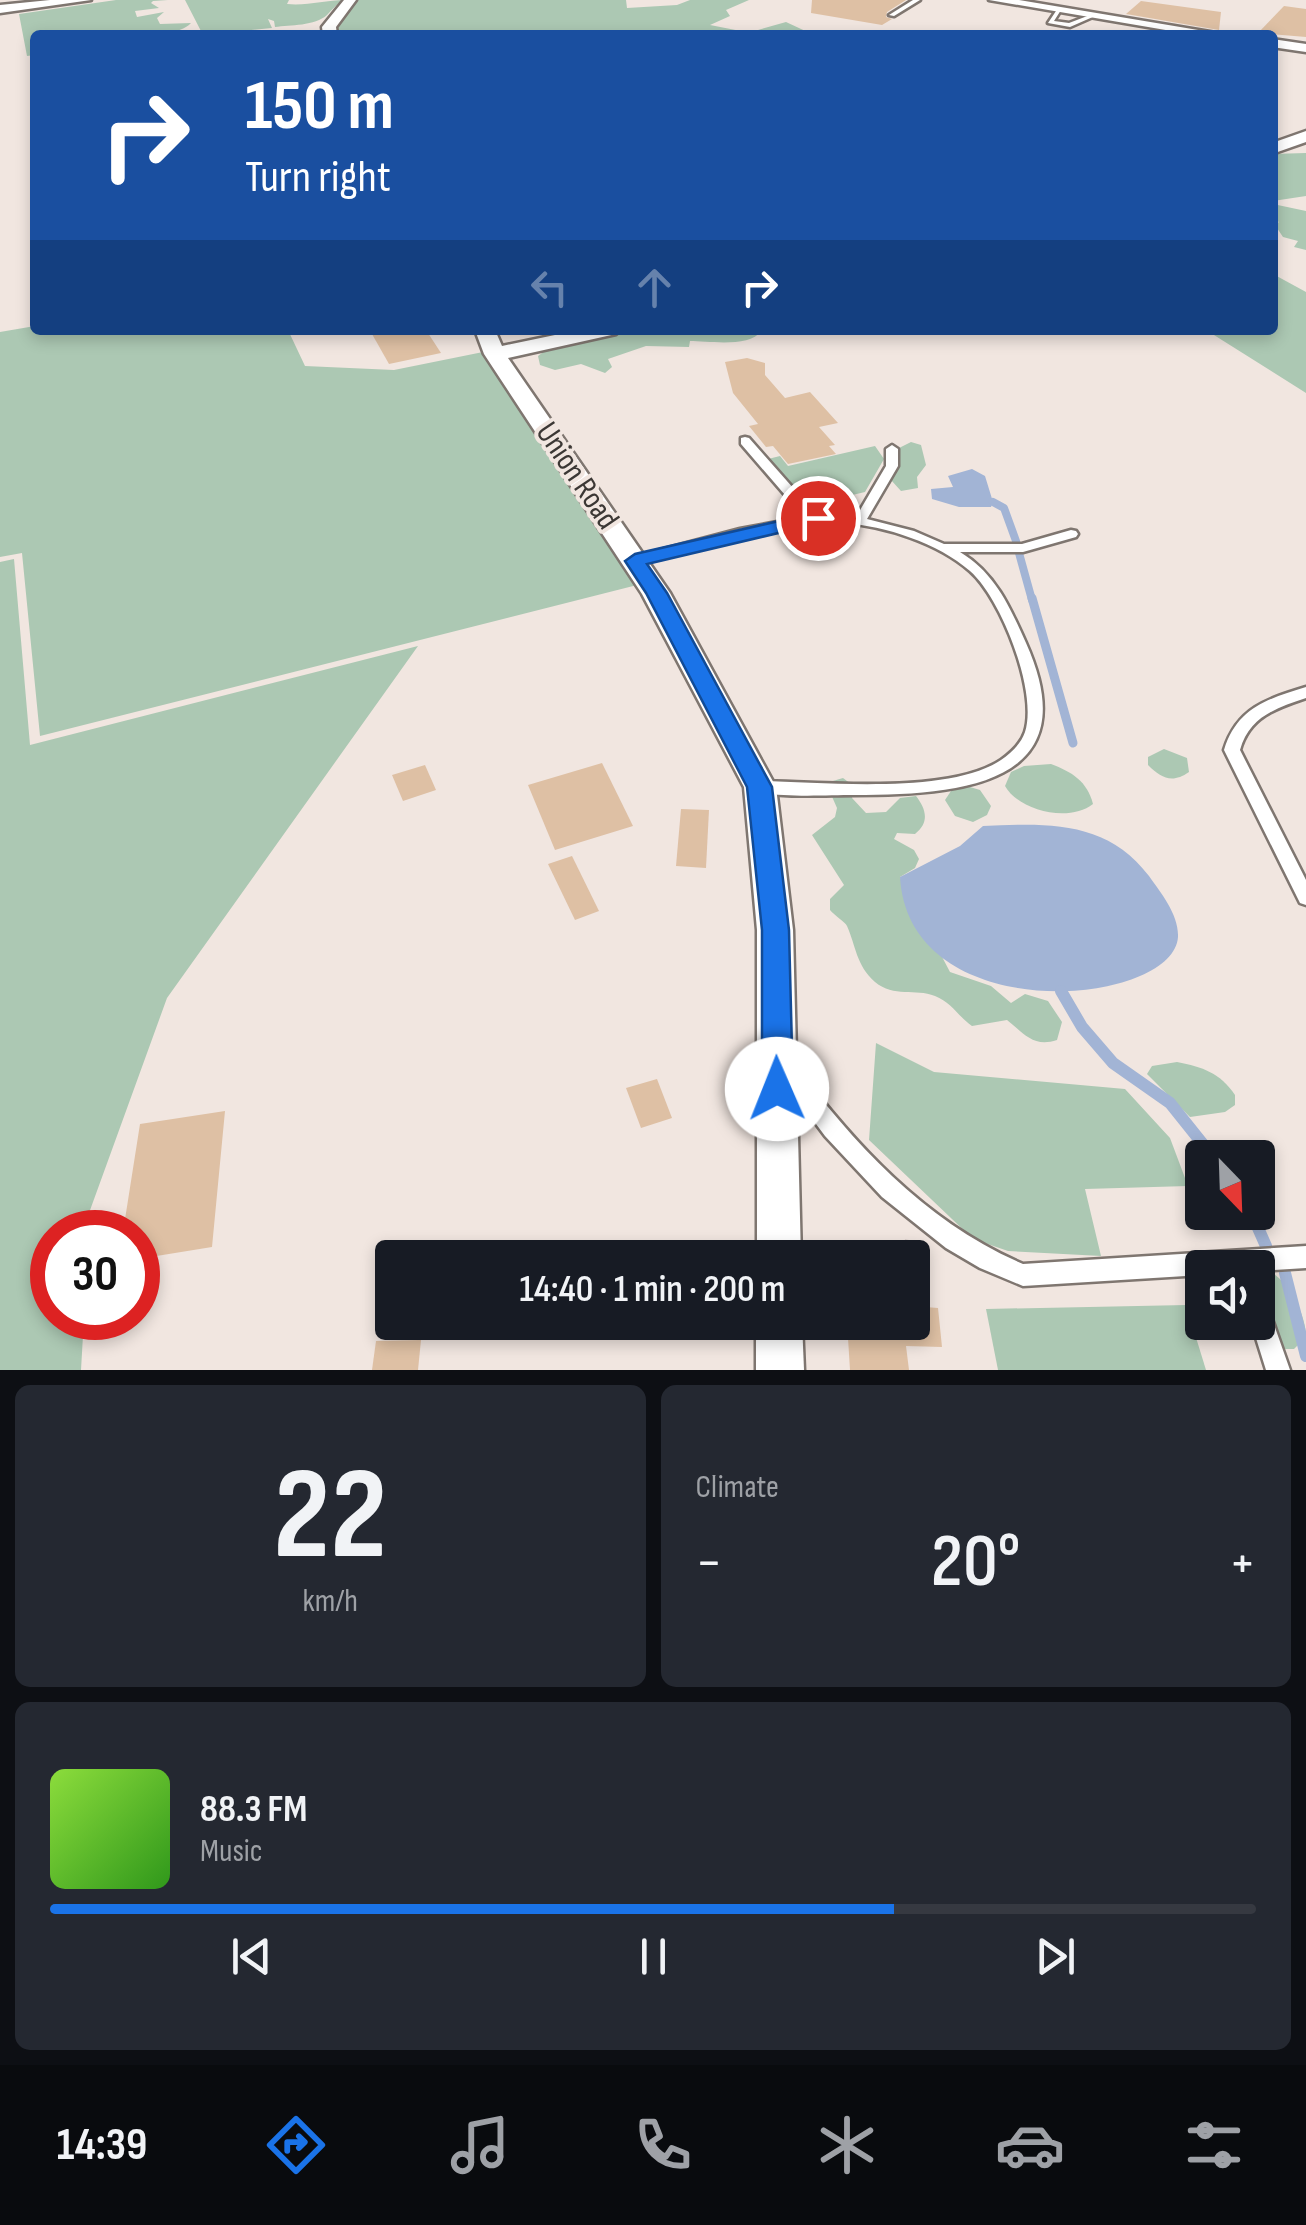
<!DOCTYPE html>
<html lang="en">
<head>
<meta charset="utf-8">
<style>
  body { margin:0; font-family:"Sofia Sans Condensed",sans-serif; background:#242831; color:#f1f3f6; height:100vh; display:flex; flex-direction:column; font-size:38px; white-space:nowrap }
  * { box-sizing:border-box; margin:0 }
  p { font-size:32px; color:#9ea1a6 }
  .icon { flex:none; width:55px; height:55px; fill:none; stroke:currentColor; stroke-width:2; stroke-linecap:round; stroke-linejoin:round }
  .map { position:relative; height:1370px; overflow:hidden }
  .panel { display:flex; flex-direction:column; gap:15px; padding:15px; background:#0d0f14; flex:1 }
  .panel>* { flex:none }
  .hud { position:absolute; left:30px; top:30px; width:1248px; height:305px; border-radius:10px; box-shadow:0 5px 15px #0003; background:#1a4fa0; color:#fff; overflow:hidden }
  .needle { width:65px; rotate:157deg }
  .fabs { position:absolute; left:1185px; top:1140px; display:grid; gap:20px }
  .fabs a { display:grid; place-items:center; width:90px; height:90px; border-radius:10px; background:#171b24; box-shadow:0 5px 15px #0003; font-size:50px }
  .speed { position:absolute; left:30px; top:1210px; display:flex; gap:20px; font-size:50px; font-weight:700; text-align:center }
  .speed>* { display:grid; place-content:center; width:130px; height:130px; border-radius:50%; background:#171b24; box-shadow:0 5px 15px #0003; line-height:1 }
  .speed .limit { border:15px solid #d22; background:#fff; color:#111 }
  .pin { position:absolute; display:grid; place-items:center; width:85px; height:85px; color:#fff; margin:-42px; border:5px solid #fff; border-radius:50%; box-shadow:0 2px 10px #0007 }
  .me { position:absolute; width:110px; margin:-55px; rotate:359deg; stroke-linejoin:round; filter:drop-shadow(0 0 8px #0008) }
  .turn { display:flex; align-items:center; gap:35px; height:210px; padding:0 50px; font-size:45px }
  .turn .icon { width:130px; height:130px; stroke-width:2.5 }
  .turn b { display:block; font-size:70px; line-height:85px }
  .lanes { display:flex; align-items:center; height:95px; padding:0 50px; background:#0003; justify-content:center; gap:50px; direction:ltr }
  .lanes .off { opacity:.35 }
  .big { font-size:75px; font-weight:600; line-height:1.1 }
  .panel .tile { flex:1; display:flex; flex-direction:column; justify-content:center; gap:15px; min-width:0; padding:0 35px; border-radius:15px; background:#242831 }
  .panel .dial { align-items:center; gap:0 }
  .dial b { font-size:130px; line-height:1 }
  .song { display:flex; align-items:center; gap:30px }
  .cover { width:120px; height:120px; border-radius:15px; background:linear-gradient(135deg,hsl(90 70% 55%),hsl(110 70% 35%)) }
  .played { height:10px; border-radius:5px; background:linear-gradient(90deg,#1a73e8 70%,#363941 70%) }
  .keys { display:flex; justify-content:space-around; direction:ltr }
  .heat { display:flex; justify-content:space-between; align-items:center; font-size:55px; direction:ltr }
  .panel .tiles { flex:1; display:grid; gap:15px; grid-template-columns:1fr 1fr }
  .tile:last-child { grid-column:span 2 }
  .trip { position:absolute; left:375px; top:1240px; width:555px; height:100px; border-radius:10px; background:#171b24; box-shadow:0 5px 15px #0003; font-weight:600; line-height:100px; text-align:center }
  .tabs { display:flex; height:160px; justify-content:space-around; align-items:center; background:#090b0e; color:#9ea1a6 }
  .tabs .icon { width:70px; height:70px }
  .tabs .selected { color:#1a73e8 }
  .tabs b { font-size:45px; color:#f1f3f6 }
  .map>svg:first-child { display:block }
  .green { fill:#acc8b3 }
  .water { fill:#a2b4d5 }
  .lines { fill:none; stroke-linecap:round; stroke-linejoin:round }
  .stream-far2 { stroke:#a2b4d5; stroke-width:8 }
  .stream-far1 { stroke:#a2b4d5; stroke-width:9 }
  .stream { stroke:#a2b4d5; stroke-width:12 }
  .building { fill:#dec0a4 }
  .service-casing { stroke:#7f7670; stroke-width:5 }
  .minor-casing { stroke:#7f7670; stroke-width:5 }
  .path { stroke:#968e8a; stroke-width:8; stroke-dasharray:4 10; stroke-linecap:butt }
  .service { fill:#fff; fill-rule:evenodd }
  .minor { fill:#fff; fill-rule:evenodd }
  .route { fill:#1a73e8; stroke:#114b97; stroke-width:2.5 }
  .labels { text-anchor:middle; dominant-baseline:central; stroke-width:8; stroke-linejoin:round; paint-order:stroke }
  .street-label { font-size:32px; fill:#3b3734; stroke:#f1e6e0 }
</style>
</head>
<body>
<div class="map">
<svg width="1306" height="1370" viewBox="0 0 1306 1370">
  <rect width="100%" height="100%" fill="#f1e6e0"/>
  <g class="green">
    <path d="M116,0H168L153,1L151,3L159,8L135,11L137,17L164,12L157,18L160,24L191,23C174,44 66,35 35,35V55L27,56L19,14Z"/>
    <path d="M185,0H289L287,4C307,6 325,0 345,0C335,5 333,9 327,15C315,26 290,25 275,27L274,21L268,19L272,28L203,35Z"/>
    <polygon points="350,0 626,0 627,8 677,5 690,0 749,0 726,10 730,16 710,25 756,34 758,30 786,22 814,35 330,35"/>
    <polygon points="1306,153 1306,196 1273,201 1272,154"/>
    <polygon points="1273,204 1306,211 1306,250 1294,247 1298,241 1283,237 1275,225 1279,222 1273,219"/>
    <polygon points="1273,274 1306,292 1306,393 1206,330 1272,330"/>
    <polygon points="35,326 35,330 288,330 305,366 394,370 493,350 649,582 40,736 22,553 0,557 0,332"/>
    <path d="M573,330H761V331C750,348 708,341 690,341L689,347L646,346L608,359L612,367L605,373L581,364L555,370L540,365L538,356Z"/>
    <polygon points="911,442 921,445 926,465 917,477 918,488 901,491 891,480 899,465 899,448"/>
    <polygon points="875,446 884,459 865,492 806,506 768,459 780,456 788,466"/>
    <polygon points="14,559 30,745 418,646 167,998 89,1213 88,1232 52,1232 52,1318 84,1318 81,1370 0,1370 0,562"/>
    <path d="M1164,749L1187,758L1189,772C1172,784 1161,778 1148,765V757Z"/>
    <path d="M1051,764C1072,772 1087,781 1093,804C1069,823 1019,811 1005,786L1011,772L1024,766Z"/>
    <path d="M843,778L851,784L852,798L866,813L886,812L900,798L916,796C926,809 930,822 915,834L897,833L894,839L914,850L919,859L915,868L900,877L950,972L991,986L1011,1003L1025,994L1048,1001L1062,1022L1057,1040C1033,1048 1024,1033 1007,1020L972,1026C959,1017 951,1002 935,996C915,988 894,998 875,982C856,965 856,946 847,926C845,922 834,915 830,910V899L844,885L812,835L835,817L837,808L826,783Z"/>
    <polygon points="970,787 980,790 991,806 987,815 973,822 955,816 945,800 953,788"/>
    <polygon points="876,1043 934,1072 1125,1089 1170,1138 1188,1186 1085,1189 1101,1256 1008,1251 973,1239 869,1140"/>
    <path d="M1177,1062C1203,1067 1220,1073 1235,1095V1105L1225,1112L1190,1117L1147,1074L1152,1066Z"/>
    <path d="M1264,1269C1287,1276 1306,1314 1306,1337L1294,1349H1284C1270,1329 1258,1297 1259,1272Z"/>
    <polygon points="1186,1305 1206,1370 998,1370 986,1309"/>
  </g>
  <g class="water">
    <polygon points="972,469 985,476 993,502 991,507 959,507 932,499 931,489 953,487 948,476"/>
    <path d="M983,826C1047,823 1107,820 1149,876C1161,893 1179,915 1178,937C1173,1007 909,1030 900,877L960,846Z"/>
  </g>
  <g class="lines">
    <g class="stream-far2">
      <polyline points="993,502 1004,508 1016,541"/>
      <polyline points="1019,553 1032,600"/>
    </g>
    <polyline class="stream-far1" points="1032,598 1073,743"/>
    <g class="stream">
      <polyline points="1061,991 1082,1027 1113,1063 1170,1103 1214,1158"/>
      <polyline points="1251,1212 1266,1246"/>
      <polyline points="1285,1273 1306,1356"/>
    </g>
  </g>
  <g class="building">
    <polygon points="812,0 906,0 887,12 886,17 892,19 882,25 811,13"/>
    <polygon points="1141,1 1221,12 1219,30 1126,14"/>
    <polygon points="1284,6 1306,9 1306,37 1258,33"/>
    <polygon points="394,330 426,330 441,353 389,364 372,334"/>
    <polygon points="747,358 765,363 765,375 785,398 810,392 838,423 819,427 835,445 829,446 836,454 788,464 773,446 766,447 749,426 758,424 733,393 725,362"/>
    <polygon points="602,763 633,826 555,850 528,785"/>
    <polygon points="425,765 436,790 403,801 392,775"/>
    <polygon points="681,809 709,810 706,868 676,866"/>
    <polygon points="572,856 599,911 575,920 548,864"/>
    <polygon points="657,1079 672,1118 641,1128 626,1088"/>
    <polygon points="225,1111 212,1247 138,1259 138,1232 123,1232 140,1124"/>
    <polygon points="912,1306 938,1308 942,1347 906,1346 909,1370 850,1370 847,1322 912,1322"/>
    <polygon points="421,1340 418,1370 372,1370 376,1341"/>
  </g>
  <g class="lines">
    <g class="service-casing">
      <g id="service">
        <polygon points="913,0 920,0 894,16 889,15"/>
        <polygon points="1058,8 1061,10 1054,21 1069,23 1090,15 1095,16 1070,27 1048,23"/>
        <path d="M745,437L749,438L817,515L856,517L886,466V449L892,445L898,449V466L867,519L914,531L944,544H1022L1071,530L1076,531L1078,534L1076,537L1023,552H960C995,573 1010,607 1026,643C1090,786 958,795 854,795C825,795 781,798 754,791L752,787L754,783L760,781C822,782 949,795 1001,760C1011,753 1021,744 1025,732C1038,692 1001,598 970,571C938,543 885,526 844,523C776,518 700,548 635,565L630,564L628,561L630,558L740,529L804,517L741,444V438Z"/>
        <path d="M1306,687V698C1276,708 1249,717 1240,750L1306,880V905L1300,903L1224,750C1237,708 1267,699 1306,687Z"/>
        <path d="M785,1058L792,1061C854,1144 925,1222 1023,1264L1306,1246V1268L1258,1271V1268H1202V1275L1023,1286L980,1268L946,1248L882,1197L825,1136L778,1073L775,1067L778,1061Z"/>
        <polygon points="1258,1298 1266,1302 1290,1370 1266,1370 1251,1322 1258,1322"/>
      </g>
    </g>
    <g class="minor-casing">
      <g id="minor">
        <polygon points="50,0 91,0 0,13 0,5"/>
        <polygon points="344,0 356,0 336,27 337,35 323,35 322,27"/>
        <polygon points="989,0 1019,0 1228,35 1195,35"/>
        <polygon points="1272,39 1306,44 1306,52 1272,47"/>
        <polygon points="1306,131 1306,142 1272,154 1272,143"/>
        <polygon points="475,330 495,330 502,346 579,330 619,330 616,334 508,358 670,593 776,787 793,930 801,1258 757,1258 757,930 744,787 642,594 484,354"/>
        <polygon points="756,1322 802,1322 804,1370 756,1370"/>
      </g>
    </g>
    <g class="path">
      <polyline points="908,1258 909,1239"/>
      <polyline points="912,1296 913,1300"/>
    </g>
    <use href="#service" class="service"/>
    <use href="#minor" class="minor"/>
  </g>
  <polygon class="route" points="818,512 825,514 825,522 647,564 667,593 772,787 789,930 793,1089 788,1099 777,1104 766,1099 762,1089 762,930 747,787 646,593 625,561 635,554"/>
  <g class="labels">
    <g class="street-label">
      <text transform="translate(577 476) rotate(56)">Union Road</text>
    </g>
  </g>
</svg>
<div class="fabs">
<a><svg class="needle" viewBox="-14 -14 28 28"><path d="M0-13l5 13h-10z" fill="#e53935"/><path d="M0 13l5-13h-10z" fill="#9ea1a6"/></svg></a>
<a><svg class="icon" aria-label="sound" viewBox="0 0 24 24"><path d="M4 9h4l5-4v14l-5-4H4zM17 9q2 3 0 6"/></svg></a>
</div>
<div class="speed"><div class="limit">30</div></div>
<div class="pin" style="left:818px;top:518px;background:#d93025"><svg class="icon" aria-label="arrive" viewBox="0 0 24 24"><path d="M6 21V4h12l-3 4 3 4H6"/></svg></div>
<svg class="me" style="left:777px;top:1089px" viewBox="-20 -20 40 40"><circle r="19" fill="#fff"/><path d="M0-13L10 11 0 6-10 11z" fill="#1a73e8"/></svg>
<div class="trip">14:40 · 1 min · 200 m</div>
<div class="hud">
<div class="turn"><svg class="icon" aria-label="right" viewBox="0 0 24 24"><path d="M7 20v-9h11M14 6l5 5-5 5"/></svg><div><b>150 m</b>Turn right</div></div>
<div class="lanes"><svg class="icon off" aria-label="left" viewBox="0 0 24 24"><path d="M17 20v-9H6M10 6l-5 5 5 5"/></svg><svg class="icon off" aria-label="ahead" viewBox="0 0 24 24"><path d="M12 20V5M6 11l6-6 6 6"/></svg><svg class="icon" aria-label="right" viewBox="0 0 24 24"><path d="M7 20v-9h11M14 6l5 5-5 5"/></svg></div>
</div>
</div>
<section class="panel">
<div class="tiles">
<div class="tile dial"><b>22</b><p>km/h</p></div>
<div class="tile"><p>Climate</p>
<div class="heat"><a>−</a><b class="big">20°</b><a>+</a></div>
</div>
<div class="tile">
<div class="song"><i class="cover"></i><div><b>88.3 FM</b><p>Music</p></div></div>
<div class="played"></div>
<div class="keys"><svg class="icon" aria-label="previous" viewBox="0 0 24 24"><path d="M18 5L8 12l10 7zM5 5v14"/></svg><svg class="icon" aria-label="pause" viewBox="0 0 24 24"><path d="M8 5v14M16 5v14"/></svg><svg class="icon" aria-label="next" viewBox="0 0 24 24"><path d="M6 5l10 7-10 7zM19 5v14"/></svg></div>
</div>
</div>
</section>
<nav class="tabs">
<b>14:39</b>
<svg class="icon selected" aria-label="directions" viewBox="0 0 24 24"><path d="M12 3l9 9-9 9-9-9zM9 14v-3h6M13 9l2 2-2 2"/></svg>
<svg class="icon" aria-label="music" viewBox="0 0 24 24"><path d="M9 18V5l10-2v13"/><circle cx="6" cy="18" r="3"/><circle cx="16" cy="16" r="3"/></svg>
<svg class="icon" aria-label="phone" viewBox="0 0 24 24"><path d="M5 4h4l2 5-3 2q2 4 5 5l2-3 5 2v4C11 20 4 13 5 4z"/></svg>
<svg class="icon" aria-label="climate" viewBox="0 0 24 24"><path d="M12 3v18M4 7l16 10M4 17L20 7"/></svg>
<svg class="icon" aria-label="car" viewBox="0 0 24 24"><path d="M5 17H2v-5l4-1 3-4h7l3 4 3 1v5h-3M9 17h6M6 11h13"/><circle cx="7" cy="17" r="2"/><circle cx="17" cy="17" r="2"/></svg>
<svg class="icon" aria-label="filters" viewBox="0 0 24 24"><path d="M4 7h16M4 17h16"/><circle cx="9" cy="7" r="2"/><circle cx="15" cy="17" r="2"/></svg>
</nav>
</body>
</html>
